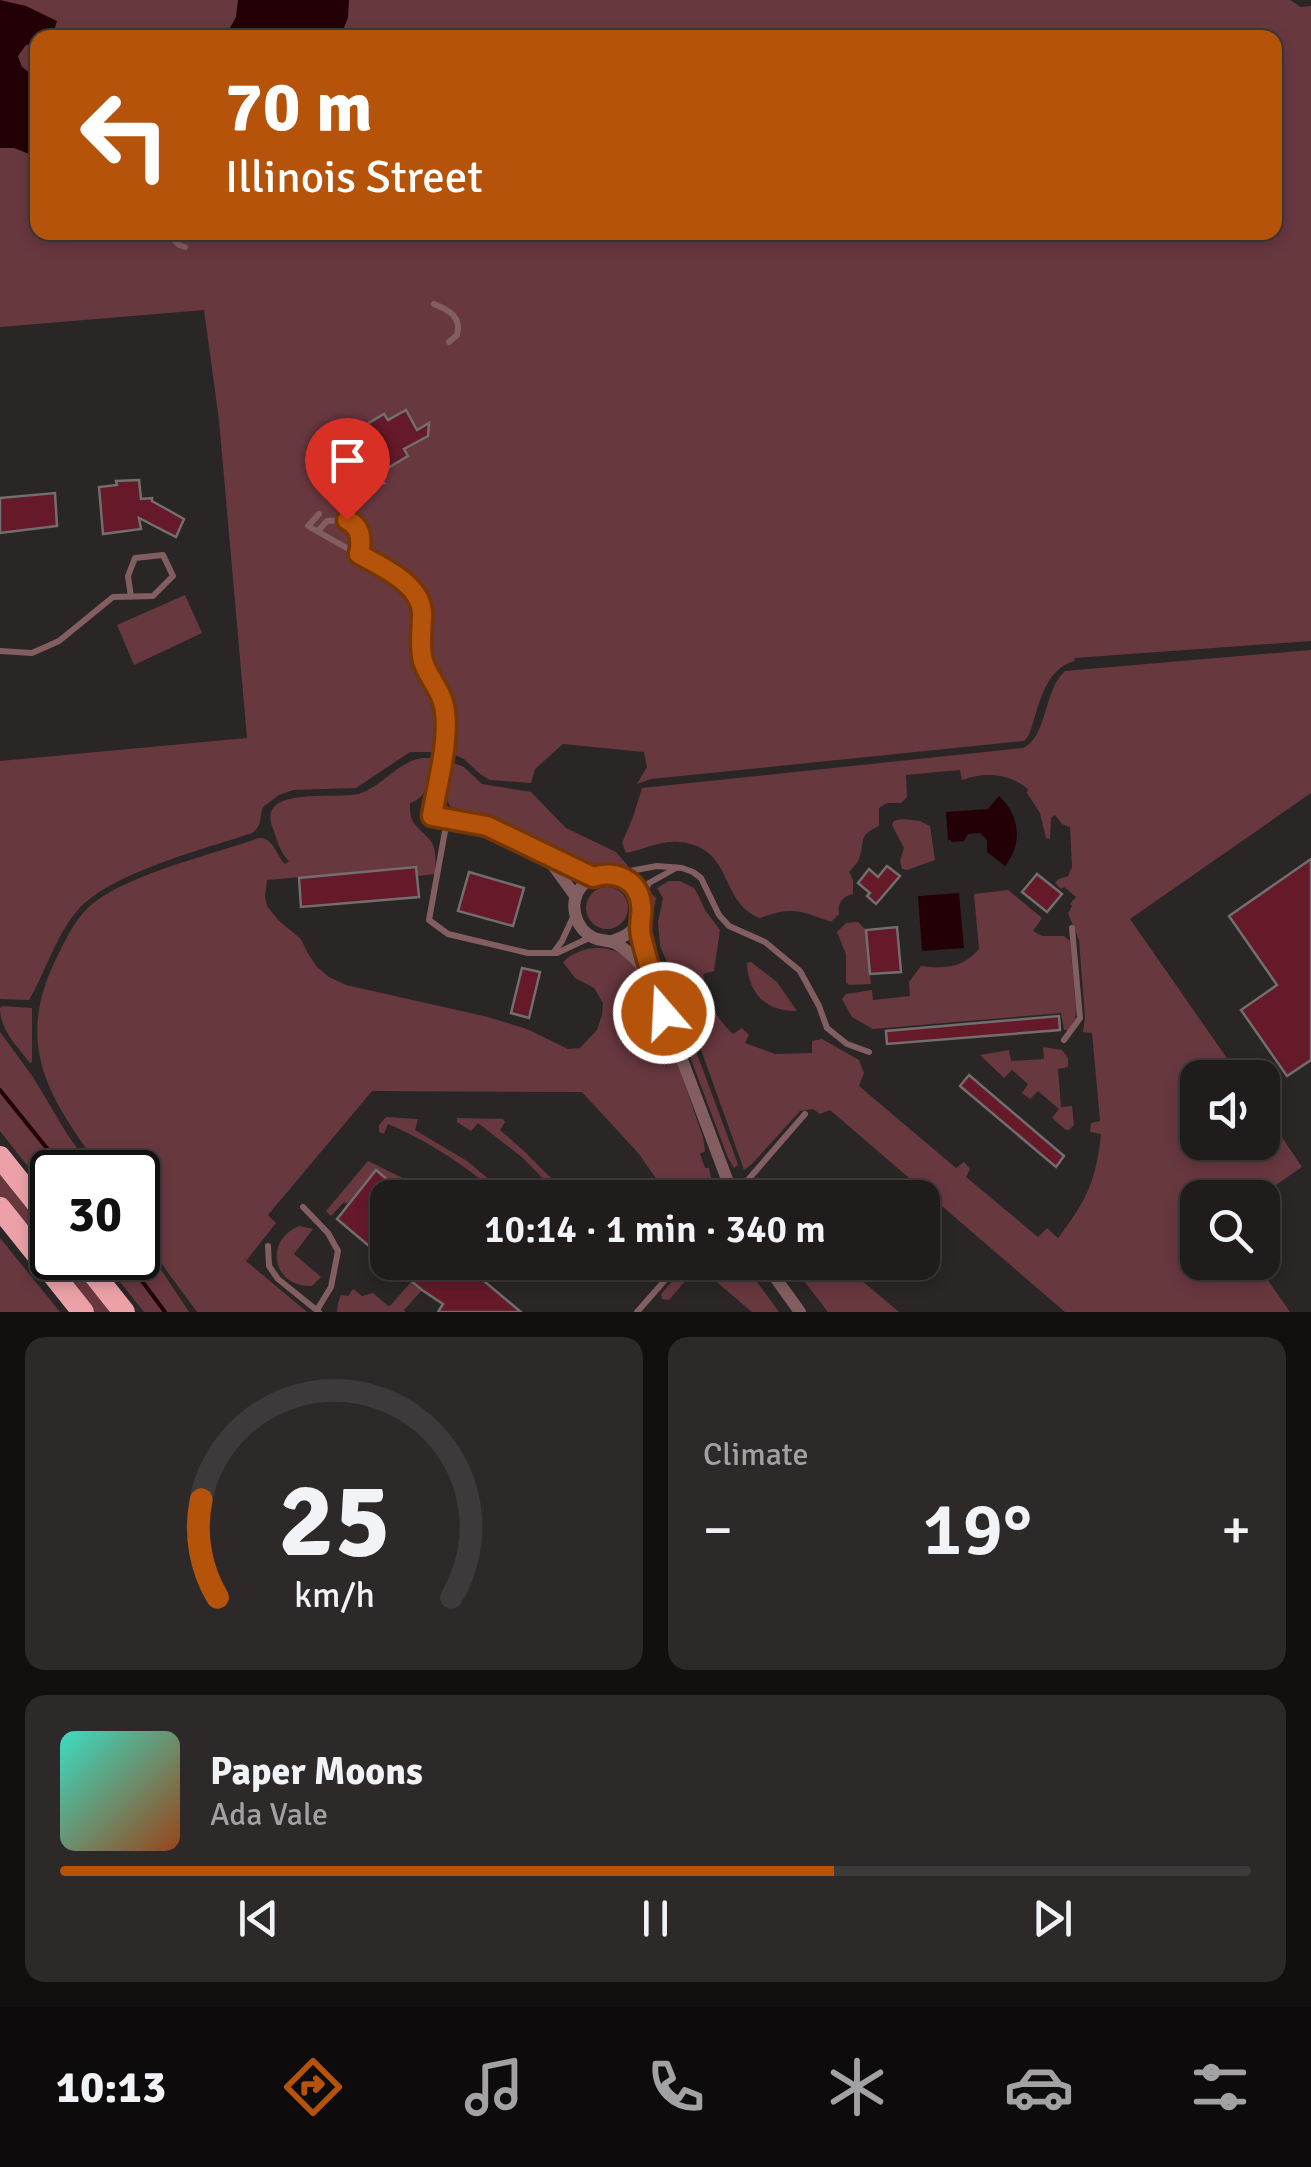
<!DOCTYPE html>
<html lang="en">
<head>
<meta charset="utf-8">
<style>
  body { margin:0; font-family:Signika,sans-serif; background:#2d2929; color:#f1f3f6; height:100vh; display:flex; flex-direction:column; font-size:38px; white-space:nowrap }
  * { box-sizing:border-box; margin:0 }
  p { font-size:32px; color:#a2a1a3 }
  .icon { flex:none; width:55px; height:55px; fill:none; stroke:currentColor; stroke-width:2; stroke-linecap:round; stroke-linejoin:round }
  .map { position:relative; height:1312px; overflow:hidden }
  .details { display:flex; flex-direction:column; gap:25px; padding:25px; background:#120f0f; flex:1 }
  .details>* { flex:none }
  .banner { position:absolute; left:30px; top:30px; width:1252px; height:210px; border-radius:20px; box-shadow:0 5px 15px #0003,0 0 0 2px #3d3a3b; background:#b45309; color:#fff; overflow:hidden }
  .tools { position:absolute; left:1180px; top:1060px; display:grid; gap:20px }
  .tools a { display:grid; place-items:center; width:100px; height:100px; border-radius:20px; background:#201c1c; box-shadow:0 5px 15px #0003,0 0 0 2px #3d3a3b; font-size:50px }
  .speed { position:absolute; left:30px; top:1150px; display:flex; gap:20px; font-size:50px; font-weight:700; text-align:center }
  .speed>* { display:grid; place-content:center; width:130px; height:130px; border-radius:50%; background:#201c1c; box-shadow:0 5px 15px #0003,0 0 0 2px #3d3a3b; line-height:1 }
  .speed .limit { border:5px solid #111; border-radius:15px; background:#fff; color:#111 }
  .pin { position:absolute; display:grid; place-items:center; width:85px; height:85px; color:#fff; margin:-102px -42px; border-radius:50% 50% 50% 0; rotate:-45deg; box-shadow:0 0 10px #0007 }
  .pin .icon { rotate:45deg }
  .me { position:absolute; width:110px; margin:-55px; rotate:341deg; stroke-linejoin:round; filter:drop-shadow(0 0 8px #0008) }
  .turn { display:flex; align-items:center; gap:35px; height:210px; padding:0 30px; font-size:45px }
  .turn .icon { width:130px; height:130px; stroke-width:2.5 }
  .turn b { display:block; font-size:70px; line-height:85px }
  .big { font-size:75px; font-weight:600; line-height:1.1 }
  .details .tile { flex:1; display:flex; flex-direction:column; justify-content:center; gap:15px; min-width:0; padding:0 35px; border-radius:20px; background:#2d2929 }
  .details .dial { align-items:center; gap:0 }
  .dial svg { height:260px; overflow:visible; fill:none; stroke:#3d3a3b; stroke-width:7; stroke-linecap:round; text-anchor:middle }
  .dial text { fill:#f1f3f6; stroke:none }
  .song { display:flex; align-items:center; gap:30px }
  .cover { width:120px; height:120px; border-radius:15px; background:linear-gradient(135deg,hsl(170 70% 55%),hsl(20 70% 35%)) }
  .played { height:10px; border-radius:5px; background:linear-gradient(90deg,#b45309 65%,#3d3a3b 65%) }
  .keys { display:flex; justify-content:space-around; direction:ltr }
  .heat { display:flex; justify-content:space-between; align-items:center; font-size:55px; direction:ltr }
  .details .tiles { flex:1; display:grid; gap:25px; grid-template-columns:1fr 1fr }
  .tile:last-child { grid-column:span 2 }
  .trip { position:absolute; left:370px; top:1180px; width:570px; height:100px; border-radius:20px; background:#201c1c; box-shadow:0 5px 15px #0003,0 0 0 2px #3d3a3b; font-weight:600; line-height:100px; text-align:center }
  .tab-bar { display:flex; height:160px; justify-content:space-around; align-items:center; background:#0d0b0b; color:#a2a1a3 }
  .tab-bar .icon { width:70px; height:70px }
  .tab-bar .selected { color:#b45309 }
  .tab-bar b { font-size:45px; color:#f1f3f6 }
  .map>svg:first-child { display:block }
  .green { fill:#68383f; fill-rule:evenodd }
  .water { fill:#230006 }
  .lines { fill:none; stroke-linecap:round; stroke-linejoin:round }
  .stream { stroke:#230006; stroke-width:4 }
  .building { fill:#651929; stroke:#736e6e; stroke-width:2.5 }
  .service { stroke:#835e61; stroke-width:6 }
  .minor { stroke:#835e61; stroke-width:12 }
  .trunk { stroke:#eca1a8; stroke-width:22 }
  .route-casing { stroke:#753606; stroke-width:25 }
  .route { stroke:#b45309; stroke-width:18 }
</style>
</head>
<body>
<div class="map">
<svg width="1311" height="1312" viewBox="0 0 1311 1312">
  <rect width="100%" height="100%" fill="#2a2626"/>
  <g class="green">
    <path d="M0,0H1290L1301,7L1311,6V641L1074,658L1075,661C1043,669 1039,708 1029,735L1024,741L651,779L637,784L647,767L644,752L563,744L535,769L531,783L490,780L480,774L464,759L448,752H410L356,788L293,790L279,795L263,807C259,818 263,825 252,833C205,849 109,873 77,911C55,937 46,971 29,1000L0,999V761L247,738L219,420L204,310L0,327ZM38,38H1275V232H38Z"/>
    <polygon points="185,595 202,633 134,665 117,625"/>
    <path d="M1311,650V793L1130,919L1240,1077L1198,1078V1142H1262L1263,1109L1302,1167L1259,1197L1198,1198V1262L1256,1263L1290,1312H1065L830,1110L820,1114L813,1109L800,1111L753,1163L744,1170L684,1002L660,946L658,922L663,898L657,888L669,881H680L694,888L698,895L705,910L720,930L714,971L703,974C707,998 715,1018 733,1034L742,1028L749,1035L745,1043L775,1054L812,1053V1041L822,1039L859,1060L864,1073L859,1086L956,1168L964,1162L970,1169L966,1177L1038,1237L1047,1228L1058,1238C1086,1201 1096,1182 1101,1134L1090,1132L1091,1123L1100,1121L1092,1033L1083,1032L1085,1017L1079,940L1068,913L1072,906L1070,904L1076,897L1064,887L1061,889L1055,883L1059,879L1068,876L1072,867L1070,827L1062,824L1055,815L1051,818L1050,839L1046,838L1040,813L1027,793L1028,789C1008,773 985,772 962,780L960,770L906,775L907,797L901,803H887L879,808V826C857,836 866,840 859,859C858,862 852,869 849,872L853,880V894C843,896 837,903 839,914L831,922C800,911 793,906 760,918C718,902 735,847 679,842C661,840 643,850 626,853L622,843L633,817L642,788L1023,748C1048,736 1043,691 1065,671Z"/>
    <path d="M422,758H431C428,778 431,796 410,803C409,825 417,825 430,840C437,848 435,863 436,874L417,876L415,867L267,880L265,897L267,906L279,921L301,939L307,952L317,967L329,977L346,985L488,1017L527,1029L568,1049L580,1048L597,1030L602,1015L603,1003L594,988L575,978L563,962C584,941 620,944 638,968C649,983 654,1002 660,1018C676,1057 689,1097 703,1137L705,1151L700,1154L705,1168H709L715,1197H669L639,1154L582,1092L372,1091L268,1215L276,1223L246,1261L307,1312H197L166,1270L138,1224V1172H103C51,1100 12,1047 57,957C67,937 77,915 96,901C137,872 211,855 259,838C273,837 276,855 285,864L289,861C279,851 277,839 272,826C258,784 340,801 361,793C384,785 397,762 422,758Z"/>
    <path d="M451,762L464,767L482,784L531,792L566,828L616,852L628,866C574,875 555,848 510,827C491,818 470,814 450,806L445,796Z"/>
    <polygon points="901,819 920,821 930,826 935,860 907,870 902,869 900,861 904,848 892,825 894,821"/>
    <circle cx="607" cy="908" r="21"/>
    <path d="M1008,890L1042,918L1033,931L1042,936H1064L1070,941L1076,1010L1075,1019L1068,1030H1064L1061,1013L873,1029L852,1017L842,999L846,994L872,990L873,1000L910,996L909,982L921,966C945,969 963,968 979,949L974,894Z"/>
    <path d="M652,894L656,898L651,922L654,947L674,992L735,1156L738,1165L734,1168L728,1158L658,971L660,970L656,962H654C646,939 642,918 652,894Z"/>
    <polygon points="858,922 866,930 871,984 849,985 846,982 846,954 837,932 846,923"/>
    <path d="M751,962L777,982L797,1011C766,1012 748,993 747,963Z"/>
    <path d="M3,1006L32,1008V1062L30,1063C17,1046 0,1030 0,1008Z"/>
    <polygon points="0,1032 33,1077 67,1134 94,1172 52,1172 52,1197 0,1131"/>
    <polygon points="1043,1047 1062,1050 1068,1058 1068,1067 1058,1069 1061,1107 1072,1106 1074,1125 1069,1130 1066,1130 1052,1118 1059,1109 1038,1091 1030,1099 1022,1093 1028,1084 1012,1070 1004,1078 980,1055 1009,1050 1011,1061 1044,1059"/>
    <path d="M386,1117L418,1119L415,1130L467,1161L510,1197C498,1198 493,1190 484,1182C454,1158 423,1139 388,1124L384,1134L379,1132V1125Z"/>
    <polygon points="457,1118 503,1119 505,1122 500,1130 525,1152 560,1187 570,1182 570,1190 560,1197 549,1197 555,1191 523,1158 478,1123 471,1131 457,1122"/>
    <polygon points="368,1161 423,1188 417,1197 411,1191 407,1196 376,1171 347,1204 344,1202 331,1216 326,1211"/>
    <polygon points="0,1168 52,1232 52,1258 73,1258 116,1312 92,1312 0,1198"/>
    <path d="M299,1226L313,1229L294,1254L321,1277L312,1286C274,1288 262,1242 299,1226Z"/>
    <polygon points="138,1235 189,1312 144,1312 101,1258 138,1258"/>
    <polygon points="0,1238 60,1312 0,1312"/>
    <polygon points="688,1263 743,1263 779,1312 752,1312 698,1266 669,1300 662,1299 661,1294"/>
    <polygon points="790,1263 841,1263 899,1312 828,1312"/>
    <polygon points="411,1282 422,1290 404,1310 405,1312 337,1312 338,1303 341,1295 348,1296 353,1289 362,1296 373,1293 388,1306 391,1305"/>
  </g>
  <g class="water">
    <polygon points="0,0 26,6 57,21 52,37 38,38 37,44 26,45 18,56 22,67 37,78 37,157 14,148 0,148"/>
    <polygon points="238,0 349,0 348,18 340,37 225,37 236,17"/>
    <path d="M999,796C1020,815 1023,844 1005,866L987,852V840L980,833L968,834L964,841L951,842V840H948L946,812L988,809Z"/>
    <polygon points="959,893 964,948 922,951 918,896"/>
  </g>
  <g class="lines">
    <g class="stream">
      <polyline points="0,1090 66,1172"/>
      <polyline points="125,1258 165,1312"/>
    </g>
  </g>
  <g class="building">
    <polygon points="406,410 417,430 429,423 428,436 404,449 408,456 378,474 384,483 368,485 366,481 342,494 330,473 323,477 311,457 384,414 388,420"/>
    <polygon points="139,480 141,499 152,498 152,501 184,519 176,537 139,518 141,529 103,534 99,487 117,485 116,481"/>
    <polygon points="55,493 57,526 0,533 0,498"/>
    <polygon points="1311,859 1311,1060 1287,1076 1241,1010 1277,985 1229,916"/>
    <polygon points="887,866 900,876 876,904 867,896 870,893 858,883 869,869 878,877"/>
    <polygon points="416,867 419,897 301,907 299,878"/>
    <polygon points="469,872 524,888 513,926 458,911"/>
    <polygon points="1037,874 1062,894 1047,912 1022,892"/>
    <polygon points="897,927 901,972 870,974 866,930"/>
    <polygon points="522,968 540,972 529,1018 511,1013"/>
    <polygon points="1059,1016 1060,1030 887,1044 886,1031"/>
    <polygon points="969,1075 1064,1156 1056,1167 960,1086"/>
    <polygon points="376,1170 409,1198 388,1198 388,1262 337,1219"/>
    <polygon points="389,1262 491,1262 478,1276 521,1312 438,1312 443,1304 422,1290"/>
  </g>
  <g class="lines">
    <g class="service">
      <polyline points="166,232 179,245 185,247"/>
      <path d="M434,304C449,310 462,317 457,335L449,342"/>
      <path d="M319,514L308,526L398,577C435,605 416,617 422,655C425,673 439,688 444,705C451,736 437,783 432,815"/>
      <polyline points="318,531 327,521 347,520 353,523 361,542 359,554"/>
      <polyline points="0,651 32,653 59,641 113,597 153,596 173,576 163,555 135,558 128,576 131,597"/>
      <polyline points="447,820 429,920 448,934 528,953 557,953 589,938"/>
      <polyline points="619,873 657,866 682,868 693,872 701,878 719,915 729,926 765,942 800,971 819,1006 827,1028 847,1044 869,1052"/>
      <polyline points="642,897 649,883 676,868"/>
      <polyline points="554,952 562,941 574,915"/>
      <polyline points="1064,1040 1080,1018 1072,928"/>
      <polyline points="736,1198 747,1181 805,1114"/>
      <polyline points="303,1207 328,1233 338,1251 331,1287 317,1310"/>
      <polyline points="268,1246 269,1266 278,1279 319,1312"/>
      <polyline points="637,1312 681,1262"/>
    </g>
    <g class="minor">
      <polyline points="432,816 487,826 593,877"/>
      <polyline points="547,857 576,897"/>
      <polyline points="638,923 651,977 734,1198"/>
      <path d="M612,941C677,922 619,842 582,886C568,902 574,928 594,938C601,941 608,940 615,943C630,951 639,963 649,975"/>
      <polyline points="764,1262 800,1312"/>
    </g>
    <g class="trunk">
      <polyline points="0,1157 52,1222"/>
      <polyline points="0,1208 83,1312"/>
      <polyline points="81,1258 124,1312"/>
    </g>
  </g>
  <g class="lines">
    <g class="route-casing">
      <path id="route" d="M347,520C361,526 362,540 359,554C381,567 423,584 422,615C422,630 419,645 423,661C427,675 439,688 443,702C452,733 437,784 432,816L487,826L593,877C615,870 638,879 641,904C643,916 638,923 641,936C647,962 655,987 664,1013"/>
    </g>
    <use href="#route" class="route"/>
  </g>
</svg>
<div class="tools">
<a><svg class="icon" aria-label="sound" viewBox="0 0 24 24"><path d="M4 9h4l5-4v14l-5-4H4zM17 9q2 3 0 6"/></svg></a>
<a><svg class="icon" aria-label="search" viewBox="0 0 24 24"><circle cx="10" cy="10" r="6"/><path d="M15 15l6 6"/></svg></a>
</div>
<div class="speed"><div class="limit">30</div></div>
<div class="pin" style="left:347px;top:520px;background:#d93025"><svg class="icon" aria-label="arrive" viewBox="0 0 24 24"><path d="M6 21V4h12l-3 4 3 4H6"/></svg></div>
<svg class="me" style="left:664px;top:1013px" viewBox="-20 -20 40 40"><circle r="17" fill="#b45309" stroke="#fff" stroke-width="3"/><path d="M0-11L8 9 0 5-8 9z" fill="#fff"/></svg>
<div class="trip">10:14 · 1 min · 340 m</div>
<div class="banner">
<div class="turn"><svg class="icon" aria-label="left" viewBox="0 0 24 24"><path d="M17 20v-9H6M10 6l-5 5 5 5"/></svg><div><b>70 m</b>Illinois Street</div></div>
</div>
</div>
<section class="details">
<div class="tiles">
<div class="tile dial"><svg viewBox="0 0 100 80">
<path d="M14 69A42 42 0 1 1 86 69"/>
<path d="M14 69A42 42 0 0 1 9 39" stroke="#b45309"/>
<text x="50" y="56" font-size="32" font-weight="700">25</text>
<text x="50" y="72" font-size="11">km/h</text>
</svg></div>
<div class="tile"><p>Climate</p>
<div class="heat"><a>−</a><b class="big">19°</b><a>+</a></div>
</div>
<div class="tile">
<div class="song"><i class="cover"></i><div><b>Paper Moons</b><p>Ada Vale</p></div></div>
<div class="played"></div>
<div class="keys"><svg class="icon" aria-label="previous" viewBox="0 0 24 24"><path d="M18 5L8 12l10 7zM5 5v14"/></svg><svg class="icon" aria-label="pause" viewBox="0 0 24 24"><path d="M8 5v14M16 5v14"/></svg><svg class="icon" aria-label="next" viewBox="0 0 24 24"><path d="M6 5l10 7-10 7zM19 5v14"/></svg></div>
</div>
</div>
</section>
<nav class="tab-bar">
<b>10:13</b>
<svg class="icon selected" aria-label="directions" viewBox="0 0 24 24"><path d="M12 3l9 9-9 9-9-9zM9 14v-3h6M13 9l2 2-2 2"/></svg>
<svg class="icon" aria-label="music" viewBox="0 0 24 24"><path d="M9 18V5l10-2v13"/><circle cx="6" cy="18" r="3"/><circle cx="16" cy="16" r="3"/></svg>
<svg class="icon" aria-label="phone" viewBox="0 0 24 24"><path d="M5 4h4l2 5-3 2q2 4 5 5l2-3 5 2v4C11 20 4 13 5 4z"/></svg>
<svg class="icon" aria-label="climate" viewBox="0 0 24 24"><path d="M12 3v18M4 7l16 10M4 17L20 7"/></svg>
<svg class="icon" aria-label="car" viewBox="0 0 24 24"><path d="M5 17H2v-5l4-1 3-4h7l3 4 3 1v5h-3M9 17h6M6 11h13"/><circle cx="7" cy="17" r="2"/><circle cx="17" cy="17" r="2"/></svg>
<svg class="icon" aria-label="filters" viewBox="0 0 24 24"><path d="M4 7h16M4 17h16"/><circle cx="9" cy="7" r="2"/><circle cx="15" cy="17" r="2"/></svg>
</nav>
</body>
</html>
